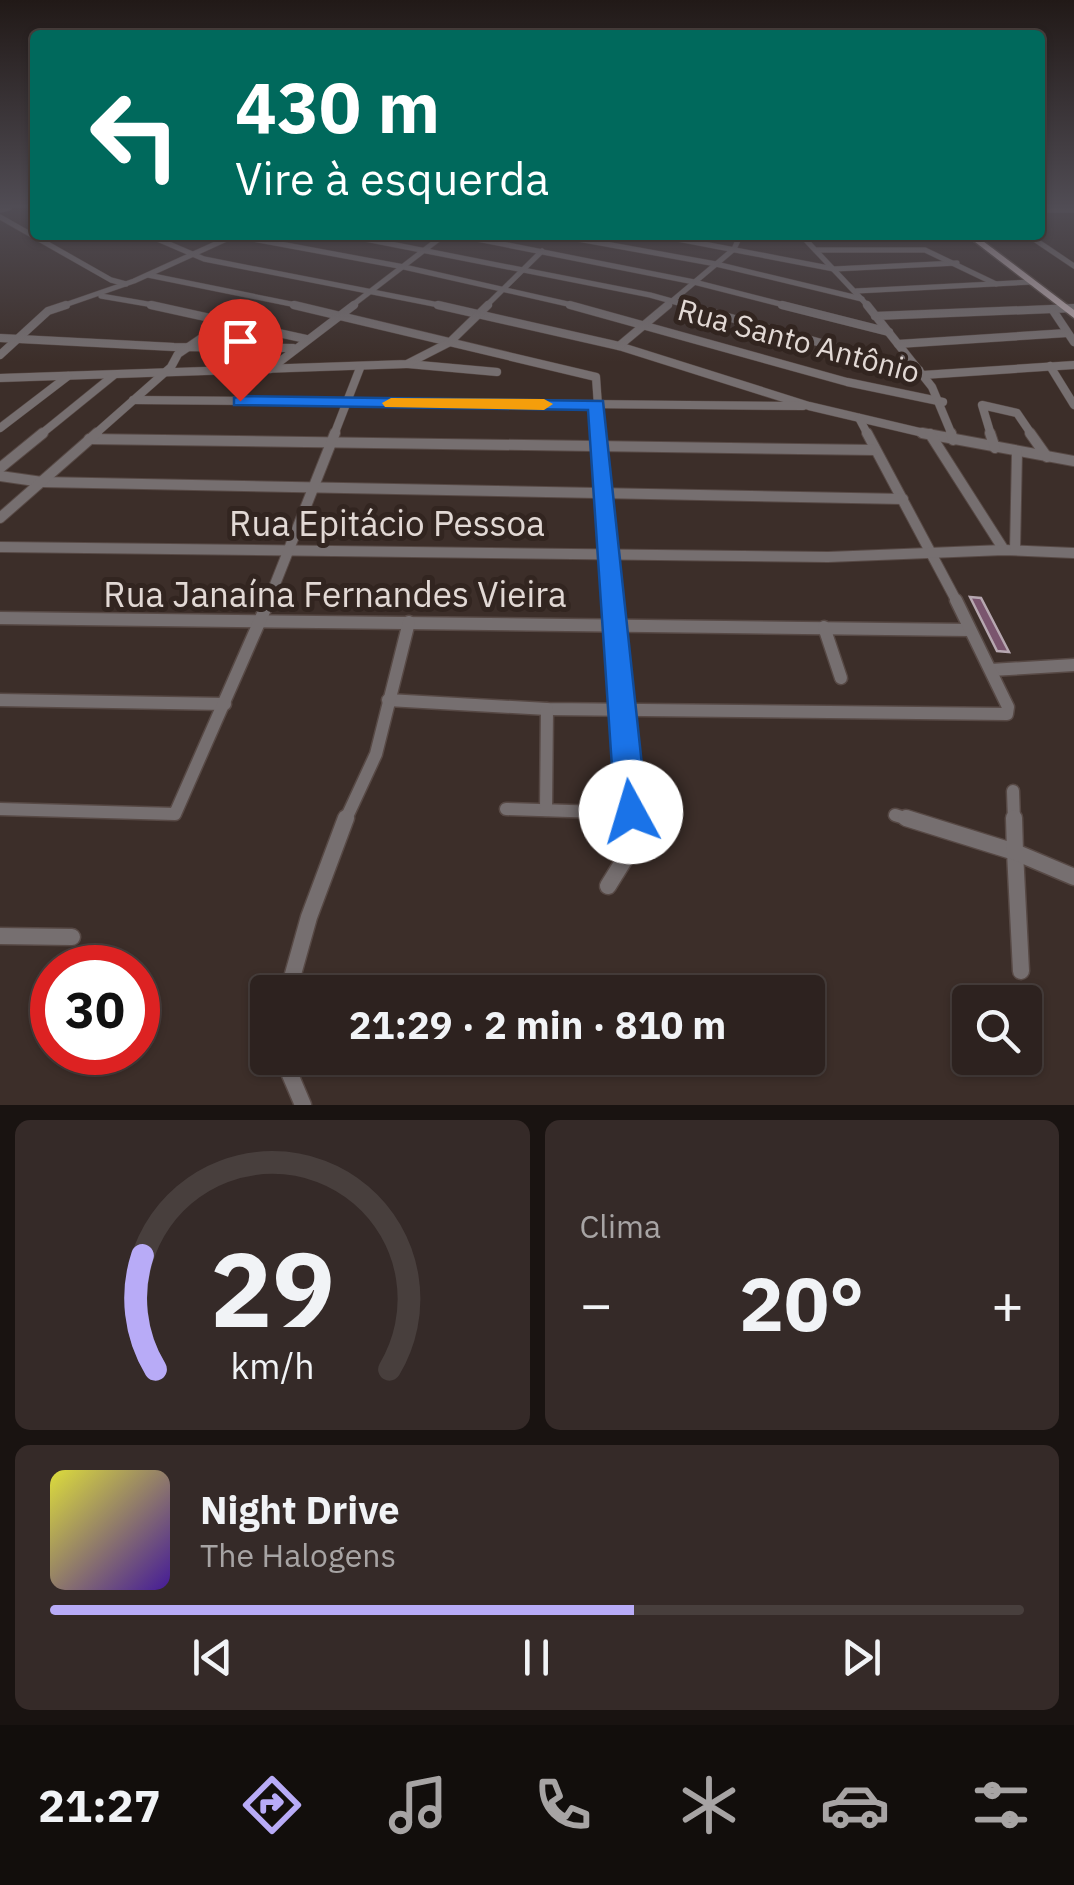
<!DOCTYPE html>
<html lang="pt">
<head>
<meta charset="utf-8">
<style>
  body { margin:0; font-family:"IBM Plex Sans",sans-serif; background:#352a28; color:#f1f3f6; height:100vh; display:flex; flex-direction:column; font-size:38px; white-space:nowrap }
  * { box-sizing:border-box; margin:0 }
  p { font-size:32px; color:#a7a4a4 }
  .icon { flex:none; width:55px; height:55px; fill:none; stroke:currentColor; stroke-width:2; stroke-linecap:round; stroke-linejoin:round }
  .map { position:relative; height:1105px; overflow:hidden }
  .side { display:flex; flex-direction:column; gap:15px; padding:15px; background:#191311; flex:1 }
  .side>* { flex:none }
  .hud { position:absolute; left:30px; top:30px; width:1015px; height:210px; border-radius:10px; box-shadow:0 2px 8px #0004,0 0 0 2px #483f3d; background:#00695c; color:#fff; overflow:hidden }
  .fabs { position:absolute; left:952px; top:985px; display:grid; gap:20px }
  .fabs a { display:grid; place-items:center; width:90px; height:90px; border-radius:10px; background:#2d221f; box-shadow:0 2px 8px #0004,0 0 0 2px #483f3d; font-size:50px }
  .speed { position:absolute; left:30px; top:945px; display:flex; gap:20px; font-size:50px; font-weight:700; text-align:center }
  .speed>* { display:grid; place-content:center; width:130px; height:130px; border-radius:50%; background:#2d221f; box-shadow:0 2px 8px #0004,0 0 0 2px #483f3d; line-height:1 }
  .speed .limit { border:15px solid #d22; background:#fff; color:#111 }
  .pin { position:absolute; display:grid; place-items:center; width:85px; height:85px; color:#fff; margin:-102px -42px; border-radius:50% 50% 50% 0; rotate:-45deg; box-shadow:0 0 10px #0007 }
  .pin .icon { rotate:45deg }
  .me { position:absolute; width:110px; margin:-55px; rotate:354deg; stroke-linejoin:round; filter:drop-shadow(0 0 8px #0008) }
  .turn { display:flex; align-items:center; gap:35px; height:210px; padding:0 40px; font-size:45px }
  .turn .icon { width:130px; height:130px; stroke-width:2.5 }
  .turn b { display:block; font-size:70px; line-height:85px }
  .big { font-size:75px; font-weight:800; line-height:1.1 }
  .side .widget { flex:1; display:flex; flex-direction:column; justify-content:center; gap:15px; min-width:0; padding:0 35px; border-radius:15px; background:#352a28 }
  .side .dial { align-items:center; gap:0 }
  .dial svg { height:260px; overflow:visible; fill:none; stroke:#483f3d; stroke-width:7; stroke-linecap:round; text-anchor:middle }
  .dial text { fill:#f1f3f6; stroke:none }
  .song { display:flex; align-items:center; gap:30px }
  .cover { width:120px; height:120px; border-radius:15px; background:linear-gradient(135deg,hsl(60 70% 55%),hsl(260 70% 35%)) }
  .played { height:10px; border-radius:5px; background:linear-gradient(90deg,#b8abf7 60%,#483f3d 60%) }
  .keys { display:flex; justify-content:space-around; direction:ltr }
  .heat { display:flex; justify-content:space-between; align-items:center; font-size:55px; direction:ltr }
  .side .tiles { flex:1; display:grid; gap:15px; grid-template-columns:1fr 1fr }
  .widget:last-child { grid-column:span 2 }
  .trip { position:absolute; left:250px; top:975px; width:575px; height:100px; border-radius:10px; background:#2d221f; box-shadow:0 2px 8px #0004,0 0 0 2px #483f3d; font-weight:800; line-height:100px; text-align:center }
  .dock { display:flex; height:160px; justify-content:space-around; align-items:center; background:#120e0c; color:#a7a4a4 }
  .dock .icon { width:70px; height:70px }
  .dock .active { color:#b8abf7 }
  .dock b { font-size:45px; color:#f1f3f6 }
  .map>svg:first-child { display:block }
  .building { fill:#7a556e; stroke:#b6a7b0; stroke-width:2.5 }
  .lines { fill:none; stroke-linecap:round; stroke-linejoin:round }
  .minor-far4-casing { stroke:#574945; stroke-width:6 }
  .minor-far3-casing { stroke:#574945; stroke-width:9 }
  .minor-far2-casing { stroke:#574945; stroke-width:12 }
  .minor-far1-casing { stroke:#574945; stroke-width:15 }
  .minor-casing { stroke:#574945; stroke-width:19 }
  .primary-casing { stroke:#574945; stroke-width:3 }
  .minor-far4 { stroke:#766f70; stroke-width:5 }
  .minor-far3 { stroke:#766f70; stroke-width:8 }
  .minor-far2 { stroke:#766f70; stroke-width:10 }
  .minor-far1 { stroke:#766f70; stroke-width:12 }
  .minor { stroke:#766f70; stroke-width:16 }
  .primary { fill:#baaaae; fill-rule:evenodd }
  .route { fill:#1a73e8; stroke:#114b97; stroke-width:2.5 }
  .slow { fill:#f59e0b }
  .labels { text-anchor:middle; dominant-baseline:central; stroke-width:10; stroke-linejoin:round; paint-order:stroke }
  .far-street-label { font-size:30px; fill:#e2d9d5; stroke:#322520 }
  .street-label { font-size:35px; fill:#e2d9d5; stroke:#322520 }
</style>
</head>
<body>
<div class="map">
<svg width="1074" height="1105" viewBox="0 0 1074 1105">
  <rect width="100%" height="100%" fill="#3c2e29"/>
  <polygon class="building" points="970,597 981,598 1009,652 997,651"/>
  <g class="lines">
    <g class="minor-far4-casing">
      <g id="minor-far4">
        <polyline points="0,210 9,208"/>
        <polyline points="1040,210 1074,210"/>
        <polyline points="0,217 111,280 126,284"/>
        <polyline points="148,235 204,259 449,307"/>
        <polyline points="232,235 404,267 581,307"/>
        <polyline points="345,235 650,295 693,307"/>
        <polyline points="457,235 694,282 792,307"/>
        <polyline points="556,235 716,264 862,299"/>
        <polyline points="657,235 834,269 957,263"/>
        <polyline points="734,235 762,237"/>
        <polyline points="801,235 869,307"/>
        <polyline points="1028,235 1074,266"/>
        <polyline points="816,250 925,250 996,284"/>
        <polyline points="148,275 306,307"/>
        <polyline points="856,291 1031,282"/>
        <polyline points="101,296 165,307"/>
        <polyline points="59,307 134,281 233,236"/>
        <polyline points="350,307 444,235"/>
        <polyline points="485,307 542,251"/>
        <polyline points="665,307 734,249 740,236"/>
      </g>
    </g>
    <g class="minor-far3-casing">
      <g id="minor-far3">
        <polyline points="151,305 306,339"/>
        <polyline points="294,305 596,377 600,435"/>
        <polyline points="438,305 619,346 809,406 932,435"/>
        <polyline points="570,305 847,382 943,402"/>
        <polyline points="684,305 919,370"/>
        <polyline points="782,305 889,332"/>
        <polyline points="867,305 932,387 952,435"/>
        <polyline points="1074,308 1052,309 1074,342"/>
        <polyline points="875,316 1052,309"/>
        <polyline points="0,338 174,347 293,348"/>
        <polyline points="898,344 1067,333"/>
        <polyline points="619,346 668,305"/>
        <polyline points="0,355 48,311 66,305"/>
        <polyline points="408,364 497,372"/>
        <polyline points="1050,366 1074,405"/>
        <polyline points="270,369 354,305"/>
        <polyline points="923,375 1074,365"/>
        <polyline points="0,378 407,364 450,342 488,305"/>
        <polyline points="133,400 803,406"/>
        <polyline points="859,418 868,435"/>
        <polyline points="0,428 68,376"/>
        <polyline points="40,435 114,375"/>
        <polyline points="94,435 171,367 178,354 228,320"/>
        <polyline points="334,435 360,368"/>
        <polyline points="991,435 982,405 1017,413 1032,435"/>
      </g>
    </g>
    <g class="minor-far2-casing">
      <g id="minor-far2">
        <polyline points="600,433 612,602"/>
        <polyline points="867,433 957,602"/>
        <polyline points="922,433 1074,461"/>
        <polyline points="951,433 953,440"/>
        <polyline points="990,433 995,448"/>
        <polyline points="1030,433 1047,457"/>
        <polyline points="930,434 1004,550"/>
        <polyline points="89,439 875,450"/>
        <polyline points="0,468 43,433"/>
        <polyline points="0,476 42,482 903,499"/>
        <polyline points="0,518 97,433"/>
        <polyline points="0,547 828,557 1004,550 1074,553"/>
        <polyline points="1015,550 1017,452"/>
        <polyline points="268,602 335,433"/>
      </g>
    </g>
    <g class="minor-far1-casing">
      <g id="minor-far1">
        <polyline points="611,600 630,821"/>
        <polyline points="0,618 970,630"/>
        <polyline points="824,627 841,678"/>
        <polyline points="991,670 1074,665"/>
        <polyline points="0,700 225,704"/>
        <polyline points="388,700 547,709 1007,714 1008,707 956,600"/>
        <polyline points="1013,791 1014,821"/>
        <polyline points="0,809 175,814 269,600"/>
        <polyline points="506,809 631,813"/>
        <polyline points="546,810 547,709"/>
        <polyline points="895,815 914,821"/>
        <polyline points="345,821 376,754 409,622"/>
      </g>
    </g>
    <g class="minor-casing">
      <g id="minor">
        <polyline points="906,818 1015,852 1021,971"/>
        <polyline points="1014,818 1015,852 1074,877"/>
        <polyline points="608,886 626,857 630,818"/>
        <polyline points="0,936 72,937"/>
        <polyline points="288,992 309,917 346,818"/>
        <polyline points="283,1058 303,1105"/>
      </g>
    </g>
    <g class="primary-casing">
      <polygon id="primary" points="966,235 975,235 1074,310 1074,318"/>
    </g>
    <use href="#minor-far4" class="minor-far4"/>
    <use href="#minor-far3" class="minor-far3"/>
    <use href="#minor-far2" class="minor-far2"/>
    <use href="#minor-far1" class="minor-far1"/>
    <use href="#minor" class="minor"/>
    <use href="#primary" class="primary"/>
  </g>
  <linearGradient id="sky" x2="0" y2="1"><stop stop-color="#211917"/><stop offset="0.57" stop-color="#504c54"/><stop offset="1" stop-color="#504c54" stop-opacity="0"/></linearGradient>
  <rect width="1074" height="362" fill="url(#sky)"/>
  <polygon class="route" points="240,396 603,401 647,812 642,824 631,828 620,824 615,812 588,410 234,405 234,398"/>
  <polygon class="slow" points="391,398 544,399 553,404 544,410 385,407 382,403"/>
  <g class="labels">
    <g class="far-street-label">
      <text transform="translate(799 340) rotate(15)">Rua Santo Antônio</text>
    </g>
    <g class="street-label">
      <text x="387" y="523">Rua Epitácio Pessoa</text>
      <text x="335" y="594">Rua Janaína Fernandes Vieira</text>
    </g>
  </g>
</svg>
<div class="fabs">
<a><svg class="icon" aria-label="search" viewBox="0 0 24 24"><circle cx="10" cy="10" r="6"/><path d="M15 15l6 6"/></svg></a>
</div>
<div class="speed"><div class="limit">30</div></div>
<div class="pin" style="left:240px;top:401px;background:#d93025"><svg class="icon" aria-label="arrive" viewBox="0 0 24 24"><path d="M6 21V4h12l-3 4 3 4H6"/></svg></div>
<svg class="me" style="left:631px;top:812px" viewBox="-20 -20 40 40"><circle r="19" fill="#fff"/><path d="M0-13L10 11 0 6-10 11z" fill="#1a73e8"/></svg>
<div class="trip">21:29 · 2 min · 810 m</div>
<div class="hud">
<div class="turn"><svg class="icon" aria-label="left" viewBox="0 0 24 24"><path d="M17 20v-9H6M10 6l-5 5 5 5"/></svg><div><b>430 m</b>Vire à esquerda</div></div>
</div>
</div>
<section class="side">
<div class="tiles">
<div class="widget dial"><svg viewBox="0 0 100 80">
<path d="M14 69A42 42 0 1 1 86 69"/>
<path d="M14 69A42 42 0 0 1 10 34" stroke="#b8abf7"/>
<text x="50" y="56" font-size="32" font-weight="700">29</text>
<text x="50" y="72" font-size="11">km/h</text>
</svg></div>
<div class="widget"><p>Clima</p>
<div class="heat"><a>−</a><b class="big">20°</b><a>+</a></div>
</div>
<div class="widget">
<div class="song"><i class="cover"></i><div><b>Night Drive</b><p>The Halogens</p></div></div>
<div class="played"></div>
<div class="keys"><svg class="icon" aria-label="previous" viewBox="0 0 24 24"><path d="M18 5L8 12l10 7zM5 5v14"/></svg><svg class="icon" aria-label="pause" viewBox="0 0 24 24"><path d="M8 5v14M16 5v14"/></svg><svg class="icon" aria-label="next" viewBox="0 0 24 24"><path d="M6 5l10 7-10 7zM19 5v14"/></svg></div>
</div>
</div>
</section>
<nav class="dock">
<b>21:27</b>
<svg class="icon active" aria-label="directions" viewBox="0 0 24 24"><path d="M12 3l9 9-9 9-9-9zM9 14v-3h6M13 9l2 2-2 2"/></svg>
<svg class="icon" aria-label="music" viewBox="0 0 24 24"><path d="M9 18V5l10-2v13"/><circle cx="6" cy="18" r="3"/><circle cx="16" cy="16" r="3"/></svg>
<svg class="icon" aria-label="phone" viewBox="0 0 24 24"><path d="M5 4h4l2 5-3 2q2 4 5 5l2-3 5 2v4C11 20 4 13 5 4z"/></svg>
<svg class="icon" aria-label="climate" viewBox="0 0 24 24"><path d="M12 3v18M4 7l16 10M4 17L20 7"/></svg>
<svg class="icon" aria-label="car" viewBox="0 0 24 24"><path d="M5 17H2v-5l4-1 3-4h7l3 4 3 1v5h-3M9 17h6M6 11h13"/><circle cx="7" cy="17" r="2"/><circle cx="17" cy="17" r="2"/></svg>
<svg class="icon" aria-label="filters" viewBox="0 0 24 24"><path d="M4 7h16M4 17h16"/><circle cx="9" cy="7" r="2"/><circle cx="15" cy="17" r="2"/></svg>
</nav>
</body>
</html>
